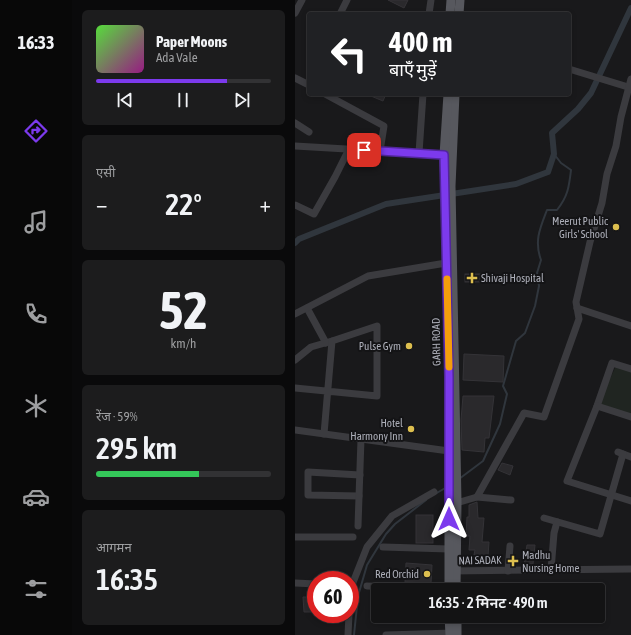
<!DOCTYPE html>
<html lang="hi">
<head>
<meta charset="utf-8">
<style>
  body { margin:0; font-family:"Asap Condensed","Noto Sans Devanagari",sans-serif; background:#1c1c1d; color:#f1f3f6; height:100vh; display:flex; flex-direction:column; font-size:15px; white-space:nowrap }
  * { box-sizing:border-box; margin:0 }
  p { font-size:13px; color:#9d9ea0 }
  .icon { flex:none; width:22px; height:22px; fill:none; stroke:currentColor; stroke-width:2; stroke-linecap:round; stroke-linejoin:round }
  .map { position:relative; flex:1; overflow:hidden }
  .details { display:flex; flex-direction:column; gap:10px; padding:10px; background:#0a0a0b; width:223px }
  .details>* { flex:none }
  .hud { position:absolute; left:12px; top:12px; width:264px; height:84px; border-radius:4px; box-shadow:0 2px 6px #0003,0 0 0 1px #323234; background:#202124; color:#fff; overflow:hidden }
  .speed { position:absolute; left:12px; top:571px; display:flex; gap:8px; font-size:20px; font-weight:700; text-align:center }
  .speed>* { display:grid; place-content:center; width:52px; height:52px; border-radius:50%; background:#131314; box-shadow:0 2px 6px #0003,0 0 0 1px #323234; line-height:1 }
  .speed .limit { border:6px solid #d22; background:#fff; color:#111 }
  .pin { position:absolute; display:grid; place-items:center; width:34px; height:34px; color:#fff; margin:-17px; border-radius:8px; box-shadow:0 2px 6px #0006 }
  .me { position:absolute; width:44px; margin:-22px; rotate:0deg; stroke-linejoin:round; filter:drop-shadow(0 0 3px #0008) }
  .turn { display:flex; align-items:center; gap:14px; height:84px; padding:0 16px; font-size:18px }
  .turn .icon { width:52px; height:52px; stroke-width:2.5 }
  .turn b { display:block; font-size:28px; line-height:34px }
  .big { font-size:30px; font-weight:600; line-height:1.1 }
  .details .card { flex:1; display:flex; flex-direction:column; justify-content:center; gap:6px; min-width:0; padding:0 14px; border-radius:6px; background:#1c1c1d }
  .details .dial { align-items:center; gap:0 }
  .dial b { font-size:52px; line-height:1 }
  .song { display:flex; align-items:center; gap:12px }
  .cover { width:48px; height:48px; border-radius:6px; background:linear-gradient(135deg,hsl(110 70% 55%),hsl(310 70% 35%)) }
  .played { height:4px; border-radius:2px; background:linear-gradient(90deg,#7c3aed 75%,#323234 75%) }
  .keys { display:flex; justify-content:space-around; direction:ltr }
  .heat { display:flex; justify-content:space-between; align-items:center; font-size:22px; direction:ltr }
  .charge { height:6px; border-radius:3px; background:linear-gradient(90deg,#34c759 59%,#323234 0) }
  .trip { position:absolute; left:76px; top:583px; width:234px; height:40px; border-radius:4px; background:#131314; box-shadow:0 2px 6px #0003,0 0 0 1px #323234; font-weight:600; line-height:40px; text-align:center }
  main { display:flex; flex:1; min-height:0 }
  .tabs { display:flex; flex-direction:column; width:72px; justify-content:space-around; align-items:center; background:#080808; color:#9d9ea0 }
  .tabs .icon { width:28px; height:28px }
  .tabs .current { color:#7c3aed }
  .tabs b { font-size:18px; color:#f1f3f6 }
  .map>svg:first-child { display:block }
  .green { fill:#202521 }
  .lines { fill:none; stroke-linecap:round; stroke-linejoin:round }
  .stream { stroke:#30363d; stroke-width:2 }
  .canal { stroke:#30363d; stroke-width:6 }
  .building { fill:#2a292c; stroke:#343337 }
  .minor { stroke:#3b3b3f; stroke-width:7 }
  .major { stroke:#57585e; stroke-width:9 }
  .route-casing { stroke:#51269a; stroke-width:10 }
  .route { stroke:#7c3aed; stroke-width:7 }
  .slow { stroke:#f59e0b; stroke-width:7 }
  .poi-dot { fill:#ddbf4f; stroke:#141416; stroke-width:1.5 }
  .labels { text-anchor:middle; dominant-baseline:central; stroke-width:4; stroke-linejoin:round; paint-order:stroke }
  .poi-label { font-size:11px; fill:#adafb9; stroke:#141416; text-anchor:end }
  .street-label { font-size:11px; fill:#adafb9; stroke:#141416 }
</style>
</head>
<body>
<main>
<nav class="tabs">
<b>16:33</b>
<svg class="icon current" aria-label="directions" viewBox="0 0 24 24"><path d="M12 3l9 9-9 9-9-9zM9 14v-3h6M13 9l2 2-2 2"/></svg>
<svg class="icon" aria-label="music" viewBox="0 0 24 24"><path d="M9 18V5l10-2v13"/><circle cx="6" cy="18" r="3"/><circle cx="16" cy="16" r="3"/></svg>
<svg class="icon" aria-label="phone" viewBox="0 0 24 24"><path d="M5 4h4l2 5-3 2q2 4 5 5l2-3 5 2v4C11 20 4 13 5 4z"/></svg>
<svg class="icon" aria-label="climate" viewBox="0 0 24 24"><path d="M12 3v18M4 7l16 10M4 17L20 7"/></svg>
<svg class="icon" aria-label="car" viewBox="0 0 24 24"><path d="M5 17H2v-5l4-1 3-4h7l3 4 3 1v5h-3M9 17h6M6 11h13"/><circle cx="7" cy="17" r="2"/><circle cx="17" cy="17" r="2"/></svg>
<svg class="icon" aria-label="filters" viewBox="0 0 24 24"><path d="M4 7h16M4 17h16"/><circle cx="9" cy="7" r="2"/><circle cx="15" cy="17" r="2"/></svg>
</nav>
<section class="details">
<div class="card">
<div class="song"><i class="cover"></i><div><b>Paper Moons</b><p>Ada Vale</p></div></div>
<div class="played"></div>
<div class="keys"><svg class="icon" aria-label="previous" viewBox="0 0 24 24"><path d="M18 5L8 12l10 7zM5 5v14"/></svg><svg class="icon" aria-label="pause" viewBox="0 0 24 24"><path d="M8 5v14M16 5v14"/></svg><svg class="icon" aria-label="next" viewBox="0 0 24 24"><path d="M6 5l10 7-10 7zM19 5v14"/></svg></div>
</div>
<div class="card"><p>एसी</p>
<div class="heat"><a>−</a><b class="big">22°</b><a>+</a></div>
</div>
<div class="card dial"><b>52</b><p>km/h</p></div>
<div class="card"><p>रेंज · 59%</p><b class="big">295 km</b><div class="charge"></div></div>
<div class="card"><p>आगमन</p><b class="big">16:35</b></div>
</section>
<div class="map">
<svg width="336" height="635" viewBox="0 0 336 635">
  <rect width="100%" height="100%" fill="#19191b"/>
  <polygon class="green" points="322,364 336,369 336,417 302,406"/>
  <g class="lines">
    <g class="stream">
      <path d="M164,479L188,461L205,424L212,394L208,386L221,341L230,333L240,306L244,286L242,273L246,260C239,241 245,228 252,210H262C273,196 274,187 276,170L266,163L259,154"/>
      <polyline points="140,494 152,487"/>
      <polyline points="59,635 63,596 72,565 91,534 100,524 131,500"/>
    </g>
    <polyline class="canal" points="0,243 4,239 91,204 221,184 253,172 259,154 257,133 283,109 296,93 336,8"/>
  </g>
  <g class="building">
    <polygon points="93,0 113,0 109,8"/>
    <polygon points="71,94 91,94 88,101"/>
    <rect x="170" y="274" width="21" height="8"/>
    <polygon points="169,354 209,356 208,382 168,380"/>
    <polygon points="168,396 199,396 194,438 190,438 189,452 167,450 166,420"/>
    <polygon points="207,463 218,466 215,475 203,470"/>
    <polygon points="182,502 183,518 189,518 187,542 194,542 193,556 179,555 180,550 174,550 175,536 171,536 172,517 174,517 174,505"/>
    <rect x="121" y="515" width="17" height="28"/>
    <polygon points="232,545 240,545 238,564 229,564"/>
    <polygon points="111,563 137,565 136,583 110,582"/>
    <polygon points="8,597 21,597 21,612 9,612"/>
  </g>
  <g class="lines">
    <g class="minor">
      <polyline points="0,13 7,0"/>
      <polyline points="45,14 52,0"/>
      <polyline points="134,14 136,0"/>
      <polyline points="274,69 336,88"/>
      <polyline points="0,78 14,85"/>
      <polyline points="30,94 89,126 85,151"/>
      <polyline points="0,123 14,132"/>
      <polyline points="0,146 154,155"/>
      <polyline points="124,153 128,94"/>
      <polyline points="0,205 19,214 40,177 54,149"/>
      <polyline points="12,308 31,343"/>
      <polyline points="282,308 336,326"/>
      <polyline points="0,314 73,276 151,263"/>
      <polyline points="0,360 16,347 37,341"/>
      <polyline points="336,369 317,363 302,406 272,481 336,501"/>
      <polyline points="0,388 82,396 82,326 37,341 29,434"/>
      <polyline points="302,406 336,417"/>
      <polyline points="0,430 154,451"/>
      <polyline points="323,452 336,457"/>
      <polyline points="64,496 13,495 13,472 65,475"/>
      <polyline points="182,497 216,500"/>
      <polyline points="158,504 182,497 229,413 249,417 284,319 281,302 295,242 307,203 312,174 321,146 326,117 336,79"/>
      <polyline points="249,518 305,534 328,454"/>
      <polyline points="63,526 66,439"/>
      <polyline points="0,537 58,537"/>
      <polyline points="88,547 154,549"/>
      <polyline points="256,570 259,533 262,522"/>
      <polyline points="156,571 336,569"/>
      <polyline points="213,571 215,546"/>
      <polyline points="0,583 21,584"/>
      <polyline points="72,586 154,589"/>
      <polyline points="55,607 57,585 72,547 97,516 139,492"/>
      <polyline points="53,635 54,614"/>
      <polyline points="91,635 158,633"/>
    </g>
    <g class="major">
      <polyline points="155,14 156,0"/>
      <polyline points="164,14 165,0"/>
      <polyline points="160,94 156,186 162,502 161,590"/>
      <polyline points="150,194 149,155 153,94"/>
      <polyline points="154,590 154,413"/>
      <polyline points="154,616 155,635"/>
      <polyline points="162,616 162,635"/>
    </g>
  </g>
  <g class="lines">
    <g class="route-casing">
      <polyline id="route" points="69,150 149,155 154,377 154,519"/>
    </g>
    <use href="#route" class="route"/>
    <polyline class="slow" points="152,279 154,367"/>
  </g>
  <g class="poi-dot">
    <circle cx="321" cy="227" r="4"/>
    <path d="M175 272h4v4h4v4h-4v4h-4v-4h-4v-4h4z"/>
    <circle cx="114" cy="346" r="4"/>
    <circle cx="116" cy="429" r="4"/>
    <path d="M216 555h4v4h4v4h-4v4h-4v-4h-4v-4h4z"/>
    <circle cx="132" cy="574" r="4"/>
  </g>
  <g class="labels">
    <g class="poi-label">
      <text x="313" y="221">Meerut Public<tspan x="313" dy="13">Girls' School</tspan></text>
      <text x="186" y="278" text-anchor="start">Shivaji Hospital</text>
      <text x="106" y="346">Pulse Gym</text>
      <text x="108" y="423">Hotel<tspan x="108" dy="13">Harmony Inn</tspan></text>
      <text x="227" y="555" text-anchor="start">Madhu<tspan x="227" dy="13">Nursing Home</tspan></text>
      <text x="124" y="574">Red Orchid</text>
    </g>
    <g class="street-label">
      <text transform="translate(141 342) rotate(-91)">GARH ROAD</text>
      <text transform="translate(185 560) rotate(-1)">NAI SADAK</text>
    </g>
  </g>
</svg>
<div class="speed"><div class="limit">60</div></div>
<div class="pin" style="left:69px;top:150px;background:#d93025"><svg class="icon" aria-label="arrive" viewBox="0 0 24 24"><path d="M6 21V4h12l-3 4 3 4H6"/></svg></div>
<svg class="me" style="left:154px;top:519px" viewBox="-20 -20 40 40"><path d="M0-17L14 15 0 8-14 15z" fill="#7c3aed" stroke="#fff" stroke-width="4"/></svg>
<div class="trip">16:35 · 2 मिनट · 490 m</div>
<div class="hud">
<div class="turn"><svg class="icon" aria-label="left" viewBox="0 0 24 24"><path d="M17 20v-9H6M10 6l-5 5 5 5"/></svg><div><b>400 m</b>बाएँ मुड़ें</div></div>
</div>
</div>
</main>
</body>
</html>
